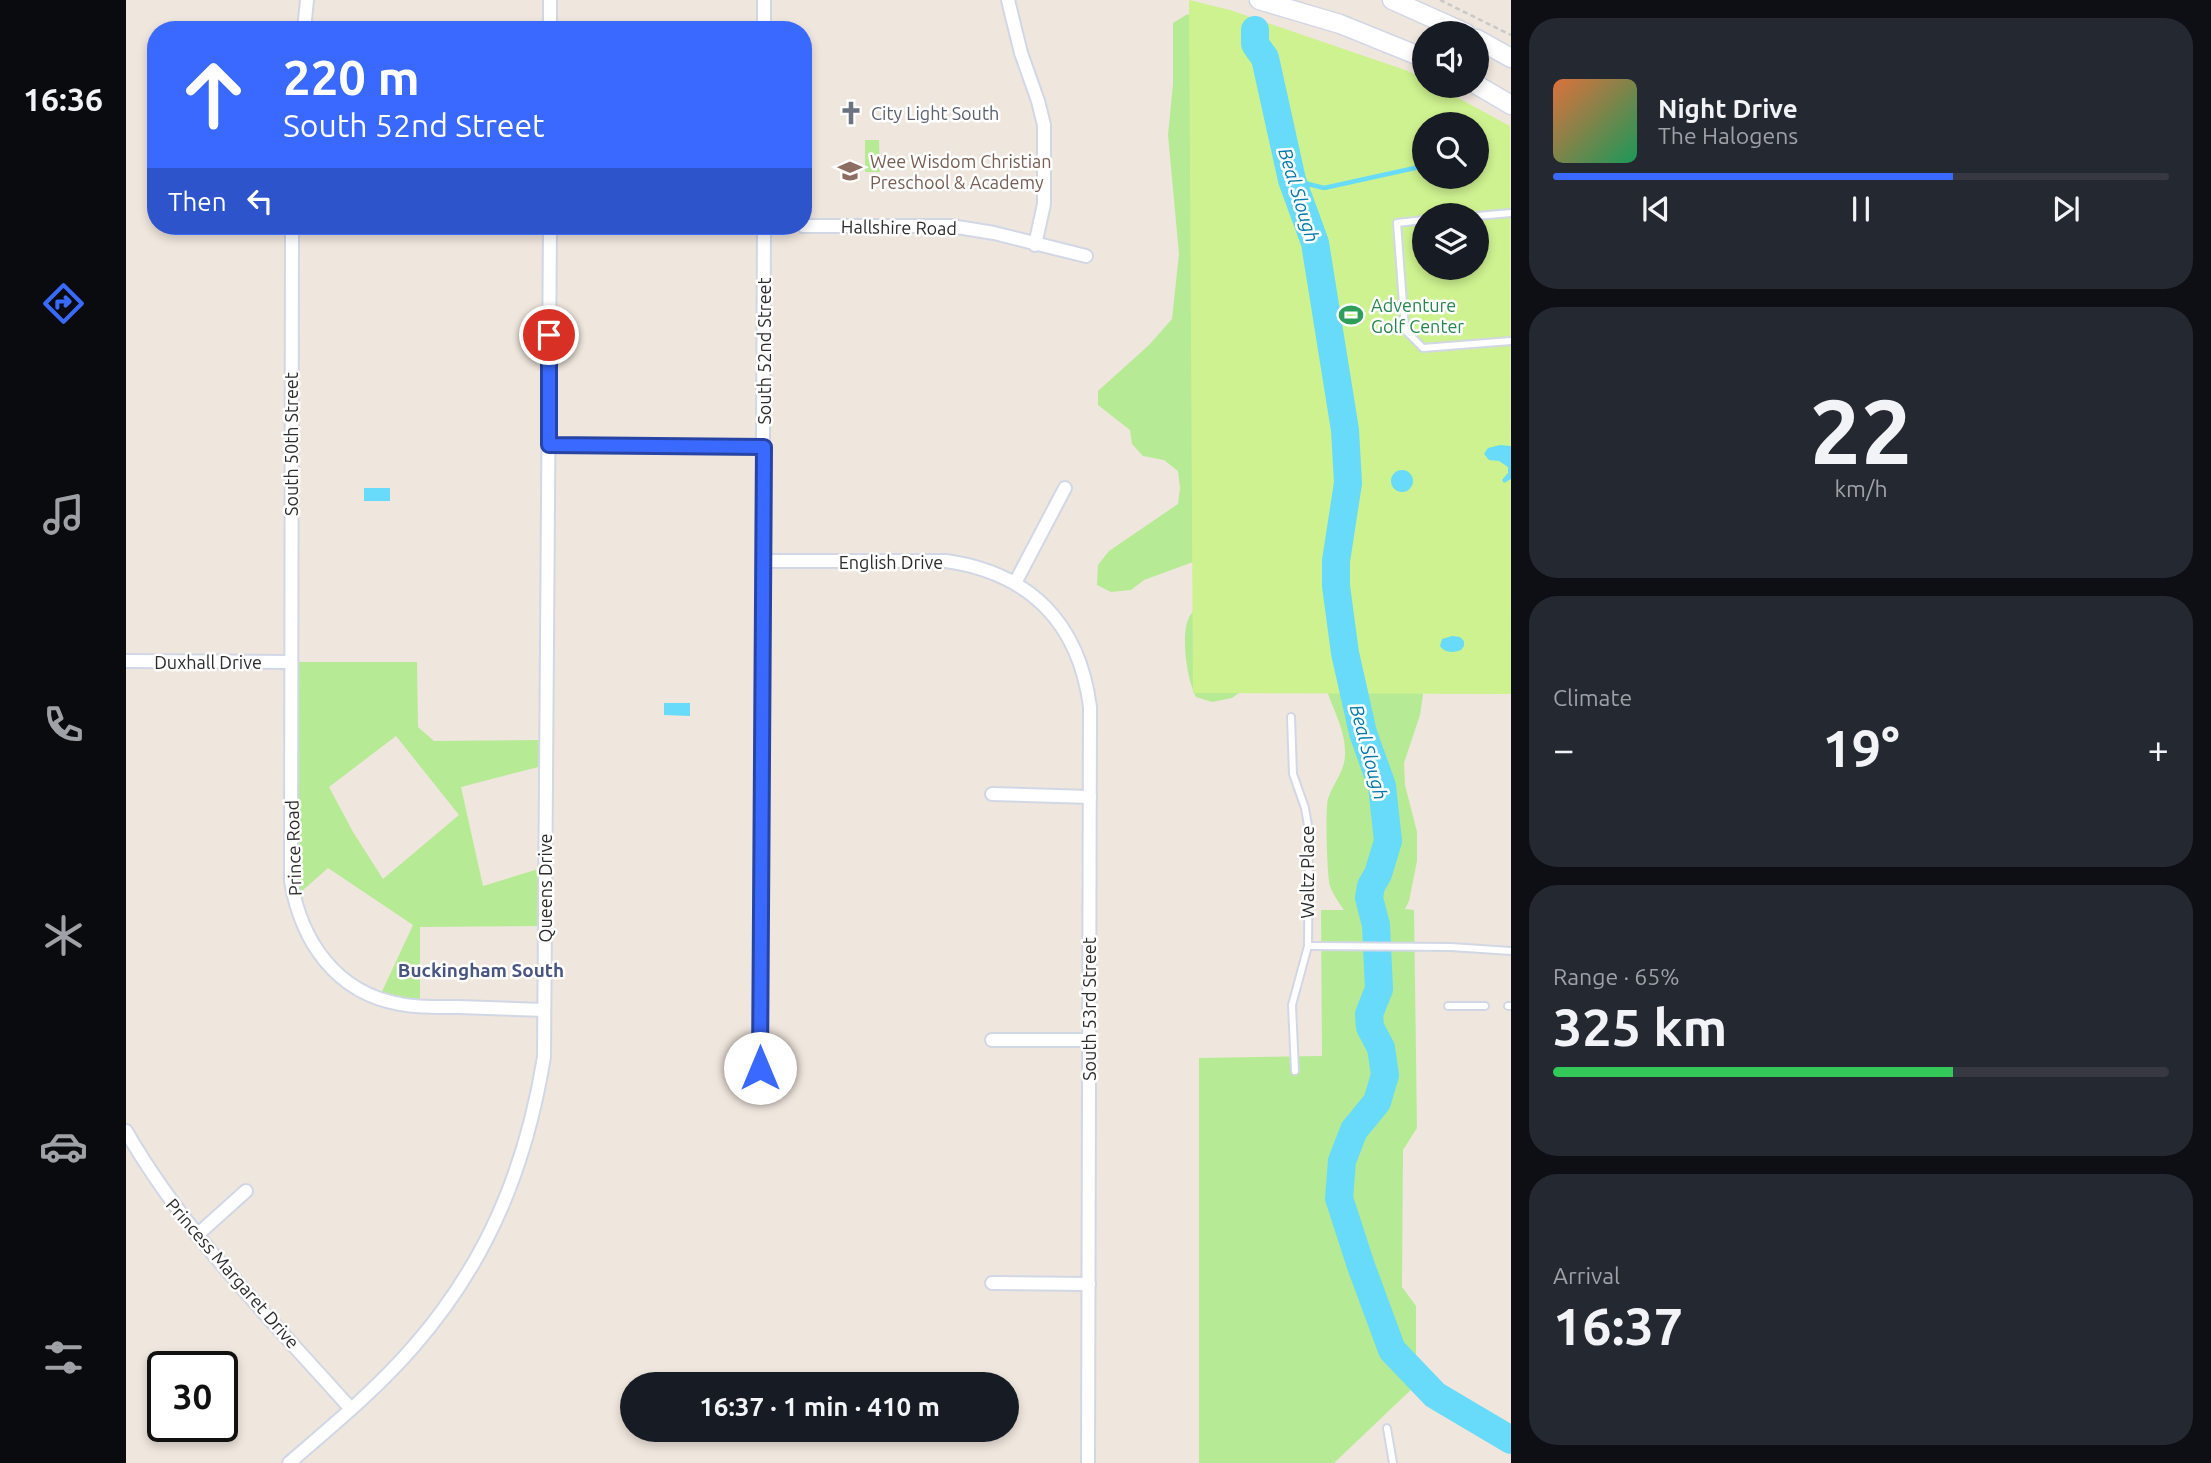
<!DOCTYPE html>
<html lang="en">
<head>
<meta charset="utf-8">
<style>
  body { margin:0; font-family:Ubuntu,sans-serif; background:#242831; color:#f1f3f6; height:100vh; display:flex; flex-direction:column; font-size:26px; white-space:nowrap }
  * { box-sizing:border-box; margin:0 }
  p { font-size:23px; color:#9ea1a6 }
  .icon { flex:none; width:38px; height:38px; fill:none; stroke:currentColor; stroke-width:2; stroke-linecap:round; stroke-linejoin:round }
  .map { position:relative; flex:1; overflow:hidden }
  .details { display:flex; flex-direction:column; gap:18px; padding:18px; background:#0d0f14; width:700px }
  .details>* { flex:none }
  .hud { position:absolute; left:21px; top:21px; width:665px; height:214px; border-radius:28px; box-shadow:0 4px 10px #0003; background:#3a69ff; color:#fff; overflow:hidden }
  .fabs { position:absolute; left:1286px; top:21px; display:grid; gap:14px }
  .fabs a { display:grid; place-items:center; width:77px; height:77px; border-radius:50%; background:#171b24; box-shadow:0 4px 10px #0003; font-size:35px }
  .speed { position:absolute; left:21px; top:1351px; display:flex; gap:14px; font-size:35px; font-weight:700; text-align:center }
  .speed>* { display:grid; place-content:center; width:91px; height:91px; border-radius:50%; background:#171b24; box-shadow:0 4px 10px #0003; line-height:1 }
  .speed .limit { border:4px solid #111; border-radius:10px; background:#fff; color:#111 }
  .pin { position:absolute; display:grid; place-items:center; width:60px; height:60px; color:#fff; margin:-30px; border:4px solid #fff; border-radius:50%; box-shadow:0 2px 7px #0007 }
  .me { position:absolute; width:77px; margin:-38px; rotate:0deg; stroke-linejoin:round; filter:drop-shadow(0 0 5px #0008) }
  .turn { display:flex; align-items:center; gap:24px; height:147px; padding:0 21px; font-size:32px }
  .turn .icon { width:91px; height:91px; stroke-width:2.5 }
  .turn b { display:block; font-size:49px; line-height:60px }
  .then { display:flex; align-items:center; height:66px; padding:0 21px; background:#0003; gap:14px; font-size:26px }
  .big { font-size:52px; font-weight:600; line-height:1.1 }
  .details .tile { flex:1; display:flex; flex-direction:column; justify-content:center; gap:10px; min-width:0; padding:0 24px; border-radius:28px; background:#242831 }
  .details .dial { align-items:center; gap:0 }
  .dial b { font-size:91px; line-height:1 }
  .song { display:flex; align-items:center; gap:21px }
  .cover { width:84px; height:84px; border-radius:10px; background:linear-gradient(135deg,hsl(20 70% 55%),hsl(150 70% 35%)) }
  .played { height:7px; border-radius:4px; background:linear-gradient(90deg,#3a69ff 65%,#363941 65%) }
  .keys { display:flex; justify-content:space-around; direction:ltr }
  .heat { display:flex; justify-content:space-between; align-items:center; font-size:38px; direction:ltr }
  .charge { height:10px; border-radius:5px; background:linear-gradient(90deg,#34c759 65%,#363941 0) }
  .trip { position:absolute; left:494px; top:1372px; width:399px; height:70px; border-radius:35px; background:#171b24; box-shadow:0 4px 10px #0003; font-weight:600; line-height:70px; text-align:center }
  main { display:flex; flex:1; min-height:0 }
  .tabs { display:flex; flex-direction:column; width:126px; justify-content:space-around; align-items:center; background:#090b0e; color:#9ea1a6 }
  .tabs .icon { width:49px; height:49px }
  .tabs .current { color:#3a69ff }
  .tabs b { font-size:32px; color:#f1f3f6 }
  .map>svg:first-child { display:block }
  .green { fill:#b7ea95; fill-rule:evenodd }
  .pitch { fill:#cef290; fill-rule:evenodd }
  .water { fill:#67dbf9 }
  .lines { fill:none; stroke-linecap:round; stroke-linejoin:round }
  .stream { stroke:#67dbf9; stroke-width:4.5 }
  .river { stroke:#67dbf9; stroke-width:28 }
  .service-casing { stroke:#d2d7e6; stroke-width:10 }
  .minor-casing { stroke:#d2d7e6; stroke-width:16 }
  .secondary-casing { stroke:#d2d7e6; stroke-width:21 }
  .path { stroke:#c8c8c8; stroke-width:2.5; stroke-dasharray:5 3.5; stroke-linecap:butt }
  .service { stroke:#fff; stroke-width:6 }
  .minor { stroke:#fff; stroke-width:12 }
  .secondary { stroke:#fff; stroke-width:18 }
  .route-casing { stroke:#2644a6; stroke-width:18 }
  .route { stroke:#3a69ff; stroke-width:12 }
  .labels { text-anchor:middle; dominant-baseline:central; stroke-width:5; stroke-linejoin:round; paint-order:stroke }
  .worship-label { font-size:18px; fill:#5b616d; stroke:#fff; text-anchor:start }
  .education-label { font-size:18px; fill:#785e54; stroke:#fff; text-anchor:start }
  .street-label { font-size:18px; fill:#2c2c2c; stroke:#fff }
  .leisure-label { font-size:18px; fill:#27864d; stroke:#fff; text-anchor:start }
  .water-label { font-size:19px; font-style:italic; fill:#017aab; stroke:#fff }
  .neighbourhood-label { font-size:19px; font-weight:bold; fill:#485581; stroke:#fff }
</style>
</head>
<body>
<main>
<nav class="tabs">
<b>16:36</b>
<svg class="icon current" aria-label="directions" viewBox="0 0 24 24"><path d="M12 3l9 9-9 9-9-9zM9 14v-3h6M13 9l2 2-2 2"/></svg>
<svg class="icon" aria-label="music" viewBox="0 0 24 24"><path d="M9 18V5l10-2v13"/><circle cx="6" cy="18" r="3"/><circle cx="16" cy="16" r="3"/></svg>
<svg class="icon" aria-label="phone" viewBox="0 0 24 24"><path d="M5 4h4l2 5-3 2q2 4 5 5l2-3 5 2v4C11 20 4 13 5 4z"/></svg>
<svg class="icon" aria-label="climate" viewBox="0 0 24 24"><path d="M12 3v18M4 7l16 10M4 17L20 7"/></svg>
<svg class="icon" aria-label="car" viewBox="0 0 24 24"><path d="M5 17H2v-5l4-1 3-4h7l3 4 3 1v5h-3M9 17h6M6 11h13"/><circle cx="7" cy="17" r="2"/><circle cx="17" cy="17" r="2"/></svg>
<svg class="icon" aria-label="filters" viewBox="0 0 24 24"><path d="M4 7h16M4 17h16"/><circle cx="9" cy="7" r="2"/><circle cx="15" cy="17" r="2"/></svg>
</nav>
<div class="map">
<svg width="1385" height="1463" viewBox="0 0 1385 1463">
  <rect width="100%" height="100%" fill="#efe6dd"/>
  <g class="green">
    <path d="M1076,11L1297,695L1294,715L1278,763L1279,785L1291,832V861L1283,901L1279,909L1288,910L1291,1128L1277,1150L1276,1287L1290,1306V1385L1208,1463H1073V1058L1196,1056L1195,910H1218C1213,903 1207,894 1204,886C1201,877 1199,808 1202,799C1207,783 1219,772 1219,754C1220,728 1204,705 1198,681L1133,678L1106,698L1086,702L1070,697C1061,680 1053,630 1065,614C1070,608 1077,603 1082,597L1078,558L1018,580L1005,590L985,592L971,585L972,565L983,551L1052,504L1054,488L1052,471L1038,460L1017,456L1006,444L1004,430L972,405V391L1023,345L1046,319L1053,254L1042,135L1047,84V23L1060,15Z"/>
    <polygon points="739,140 753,140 754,172 739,172"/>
    <path d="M165,662H291L292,727L308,741L421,740L420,765L335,787L357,886L419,867V926L294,927V1006L253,998L287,925L202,868L168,898ZM270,736L333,815L257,879L227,832L203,787Z"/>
  </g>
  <path class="pitch" d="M1063,0L1104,10L1282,71L1298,79V86H1310L1384,126L1385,694L1067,693ZM1298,124H1351V177H1298ZM1298,215H1351V268H1298Z"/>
  <g class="water">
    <polygon points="1374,445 1385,446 1385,479 1378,483 1376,480 1382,473 1382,467 1373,461 1363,460 1358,454 1362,448"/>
    <circle cx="1276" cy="481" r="11"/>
    <rect x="238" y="488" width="26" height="13"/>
    <path d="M1326,636L1334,637L1338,641V646L1335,650C1327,653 1319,653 1314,646L1316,639Z"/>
    <polygon points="538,703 564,703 564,716 538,715"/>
  </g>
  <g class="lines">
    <g class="stream">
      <polyline points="1351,155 1356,154"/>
      <polyline points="1166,180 1198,188 1298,166"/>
    </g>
    <polyline class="river" points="1129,30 1129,44 1139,58 1166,180 1189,243 1219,430 1222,483 1210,561 1210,586 1219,653 1237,733 1256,786 1262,841 1252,874 1245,886 1243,898 1250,925 1253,989 1243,1014 1244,1027 1255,1048 1259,1075 1251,1102 1228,1130 1216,1161 1213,1198 1235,1266 1266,1350 1309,1395 1385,1440"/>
    <g class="service-casing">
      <g id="service">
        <polyline points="1351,216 1385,213"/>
        <polyline points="1298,220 1271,223 1279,330 1297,348 1385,341"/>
        <polyline points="1165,717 1167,774 1179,808 1183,831 1182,946 1166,1005 1169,1071"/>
        <polyline points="1182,946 1325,947 1385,951"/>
        <polyline points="1322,1006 1359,1006"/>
        <polyline points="1382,1006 1385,1006"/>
        <polyline points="1261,1428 1267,1463"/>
      </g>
    </g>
    <g class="minor-casing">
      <g id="minor">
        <polyline points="638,0 638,30"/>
        <polyline points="882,0 895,53 912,101 918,125 918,204 909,245"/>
        <polyline points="178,30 181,0"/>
        <polyline points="424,30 424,0"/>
        <path d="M166,226L165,881C175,941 210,993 274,1004C293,1008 313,1007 333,1007C361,1008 390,1009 418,1010"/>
        <polyline points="677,226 825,226 868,233 960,256"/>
        <polyline points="423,445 638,447"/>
        <path d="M638,561H820C904,573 953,623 964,707L962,1463"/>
        <polyline points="889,583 939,488"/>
        <polyline points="0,661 165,662"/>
        <polyline points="866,794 964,797"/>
        <polyline points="866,1040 963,1040"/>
        <polyline points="634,1068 638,226"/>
        <path d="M0,1131C59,1234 146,1320 225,1409"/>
        <polyline points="71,1235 120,1191"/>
        <polyline points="866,1283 963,1284"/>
        <path d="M163,1463C206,1426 251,1389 288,1346C362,1261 400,1167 418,1057L424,226"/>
      </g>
    </g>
    <g class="secondary-casing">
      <g id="secondary">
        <polyline points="1133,0 1214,24 1298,58"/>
        <polyline points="1266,0 1340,33"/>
        <polyline points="1351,39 1385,58"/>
        <polyline points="1351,85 1385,105"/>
      </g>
    </g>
    <polyline class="path" points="1314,0 1385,35"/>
    <use href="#service" class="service"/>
    <use href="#minor" class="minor"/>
    <use href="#secondary" class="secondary"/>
  </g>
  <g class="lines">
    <g class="route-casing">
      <polyline id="route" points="423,335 423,445 638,447 634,1068"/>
    </g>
    <use href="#route" class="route"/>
  </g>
  <defs>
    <g id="church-bare" transform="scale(1.89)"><path d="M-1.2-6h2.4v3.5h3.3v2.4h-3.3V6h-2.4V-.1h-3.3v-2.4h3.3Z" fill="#6b7280" stroke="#fff" stroke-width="2.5" paint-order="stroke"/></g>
    <g id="school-bare" transform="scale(1.89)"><path d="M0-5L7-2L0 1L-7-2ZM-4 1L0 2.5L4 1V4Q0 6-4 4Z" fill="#8d6e63" stroke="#fff" stroke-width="2.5" paint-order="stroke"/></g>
    <g id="stadium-bare" transform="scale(1.89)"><path d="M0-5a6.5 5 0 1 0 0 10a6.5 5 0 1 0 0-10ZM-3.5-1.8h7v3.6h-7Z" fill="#2e9e5b" stroke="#fff" stroke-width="2.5" paint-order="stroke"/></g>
  </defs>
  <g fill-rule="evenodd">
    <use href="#church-bare" x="725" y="113"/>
    <use href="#school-bare" x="724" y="171"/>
    <use href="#stadium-bare" x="1225" y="315"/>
  </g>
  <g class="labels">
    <g class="worship-label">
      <text x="745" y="113">City Light South</text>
    </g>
    <g class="education-label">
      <text x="744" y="161">Wee Wisdom Christian<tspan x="744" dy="21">Preschool &amp; Academy</tspan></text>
    </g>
    <g class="street-label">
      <text transform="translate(773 227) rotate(1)">Hallshire Road</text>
      <text transform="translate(638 351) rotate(-90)">South 52nd Street</text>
      <text transform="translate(165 444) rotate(-90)">South 50th Street</text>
      <text x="765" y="562">English Drive</text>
      <text x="82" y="662">Duxhall Drive</text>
      <text transform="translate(167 848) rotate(-92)">Prince Road</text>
      <text transform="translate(1181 872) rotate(-90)">Waltz Place</text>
      <text transform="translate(419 888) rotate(-90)">Queens Drive</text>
      <text transform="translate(963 1009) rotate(-90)">South 53rd Street</text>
      <text transform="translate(107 1273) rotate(49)">Princess Margaret Drive</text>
    </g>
    <g class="leisure-label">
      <text x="1245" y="305">Adventure<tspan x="1245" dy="21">Golf Center</tspan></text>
    </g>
    <g class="water-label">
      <text transform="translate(1173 195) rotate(73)">Beal Slough</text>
      <text transform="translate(1243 752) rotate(75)">Beal Slough</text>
    </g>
    <g class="neighbourhood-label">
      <text x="355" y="970">Buckingham South</text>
    </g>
  </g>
</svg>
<div class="fabs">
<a><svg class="icon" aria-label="sound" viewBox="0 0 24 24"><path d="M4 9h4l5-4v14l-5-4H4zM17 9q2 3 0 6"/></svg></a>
<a><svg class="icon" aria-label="search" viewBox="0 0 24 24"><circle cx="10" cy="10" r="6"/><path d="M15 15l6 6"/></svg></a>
<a><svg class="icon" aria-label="layers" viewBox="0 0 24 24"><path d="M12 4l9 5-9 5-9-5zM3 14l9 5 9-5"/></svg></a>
</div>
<div class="speed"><div class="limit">30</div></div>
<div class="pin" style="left:423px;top:335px;background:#d93025"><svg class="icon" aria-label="arrive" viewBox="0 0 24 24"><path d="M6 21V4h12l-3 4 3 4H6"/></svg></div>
<svg class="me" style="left:634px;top:1068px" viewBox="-20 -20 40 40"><circle r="19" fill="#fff"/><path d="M0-13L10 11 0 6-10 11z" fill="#3a69ff"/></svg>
<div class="trip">16:37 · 1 min · 410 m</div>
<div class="hud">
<div class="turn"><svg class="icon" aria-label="ahead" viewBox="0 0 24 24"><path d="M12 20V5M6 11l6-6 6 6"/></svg><div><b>220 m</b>South 52nd Street</div></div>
<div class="then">Then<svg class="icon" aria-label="left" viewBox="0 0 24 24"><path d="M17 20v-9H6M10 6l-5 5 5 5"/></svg></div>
</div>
</div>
<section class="details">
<div class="tile">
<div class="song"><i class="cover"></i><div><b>Night Drive</b><p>The Halogens</p></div></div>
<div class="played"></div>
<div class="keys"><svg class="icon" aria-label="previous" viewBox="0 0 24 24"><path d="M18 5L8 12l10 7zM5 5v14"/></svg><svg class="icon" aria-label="pause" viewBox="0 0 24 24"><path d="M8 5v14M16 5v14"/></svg><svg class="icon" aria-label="next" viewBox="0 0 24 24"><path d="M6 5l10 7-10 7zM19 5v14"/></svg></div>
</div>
<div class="tile dial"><b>22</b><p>km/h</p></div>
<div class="tile"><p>Climate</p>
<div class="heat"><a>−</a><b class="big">19°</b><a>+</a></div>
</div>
<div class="tile"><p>Range · 65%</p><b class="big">325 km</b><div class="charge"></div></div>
<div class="tile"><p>Arrival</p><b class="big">16:37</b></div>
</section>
</main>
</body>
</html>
